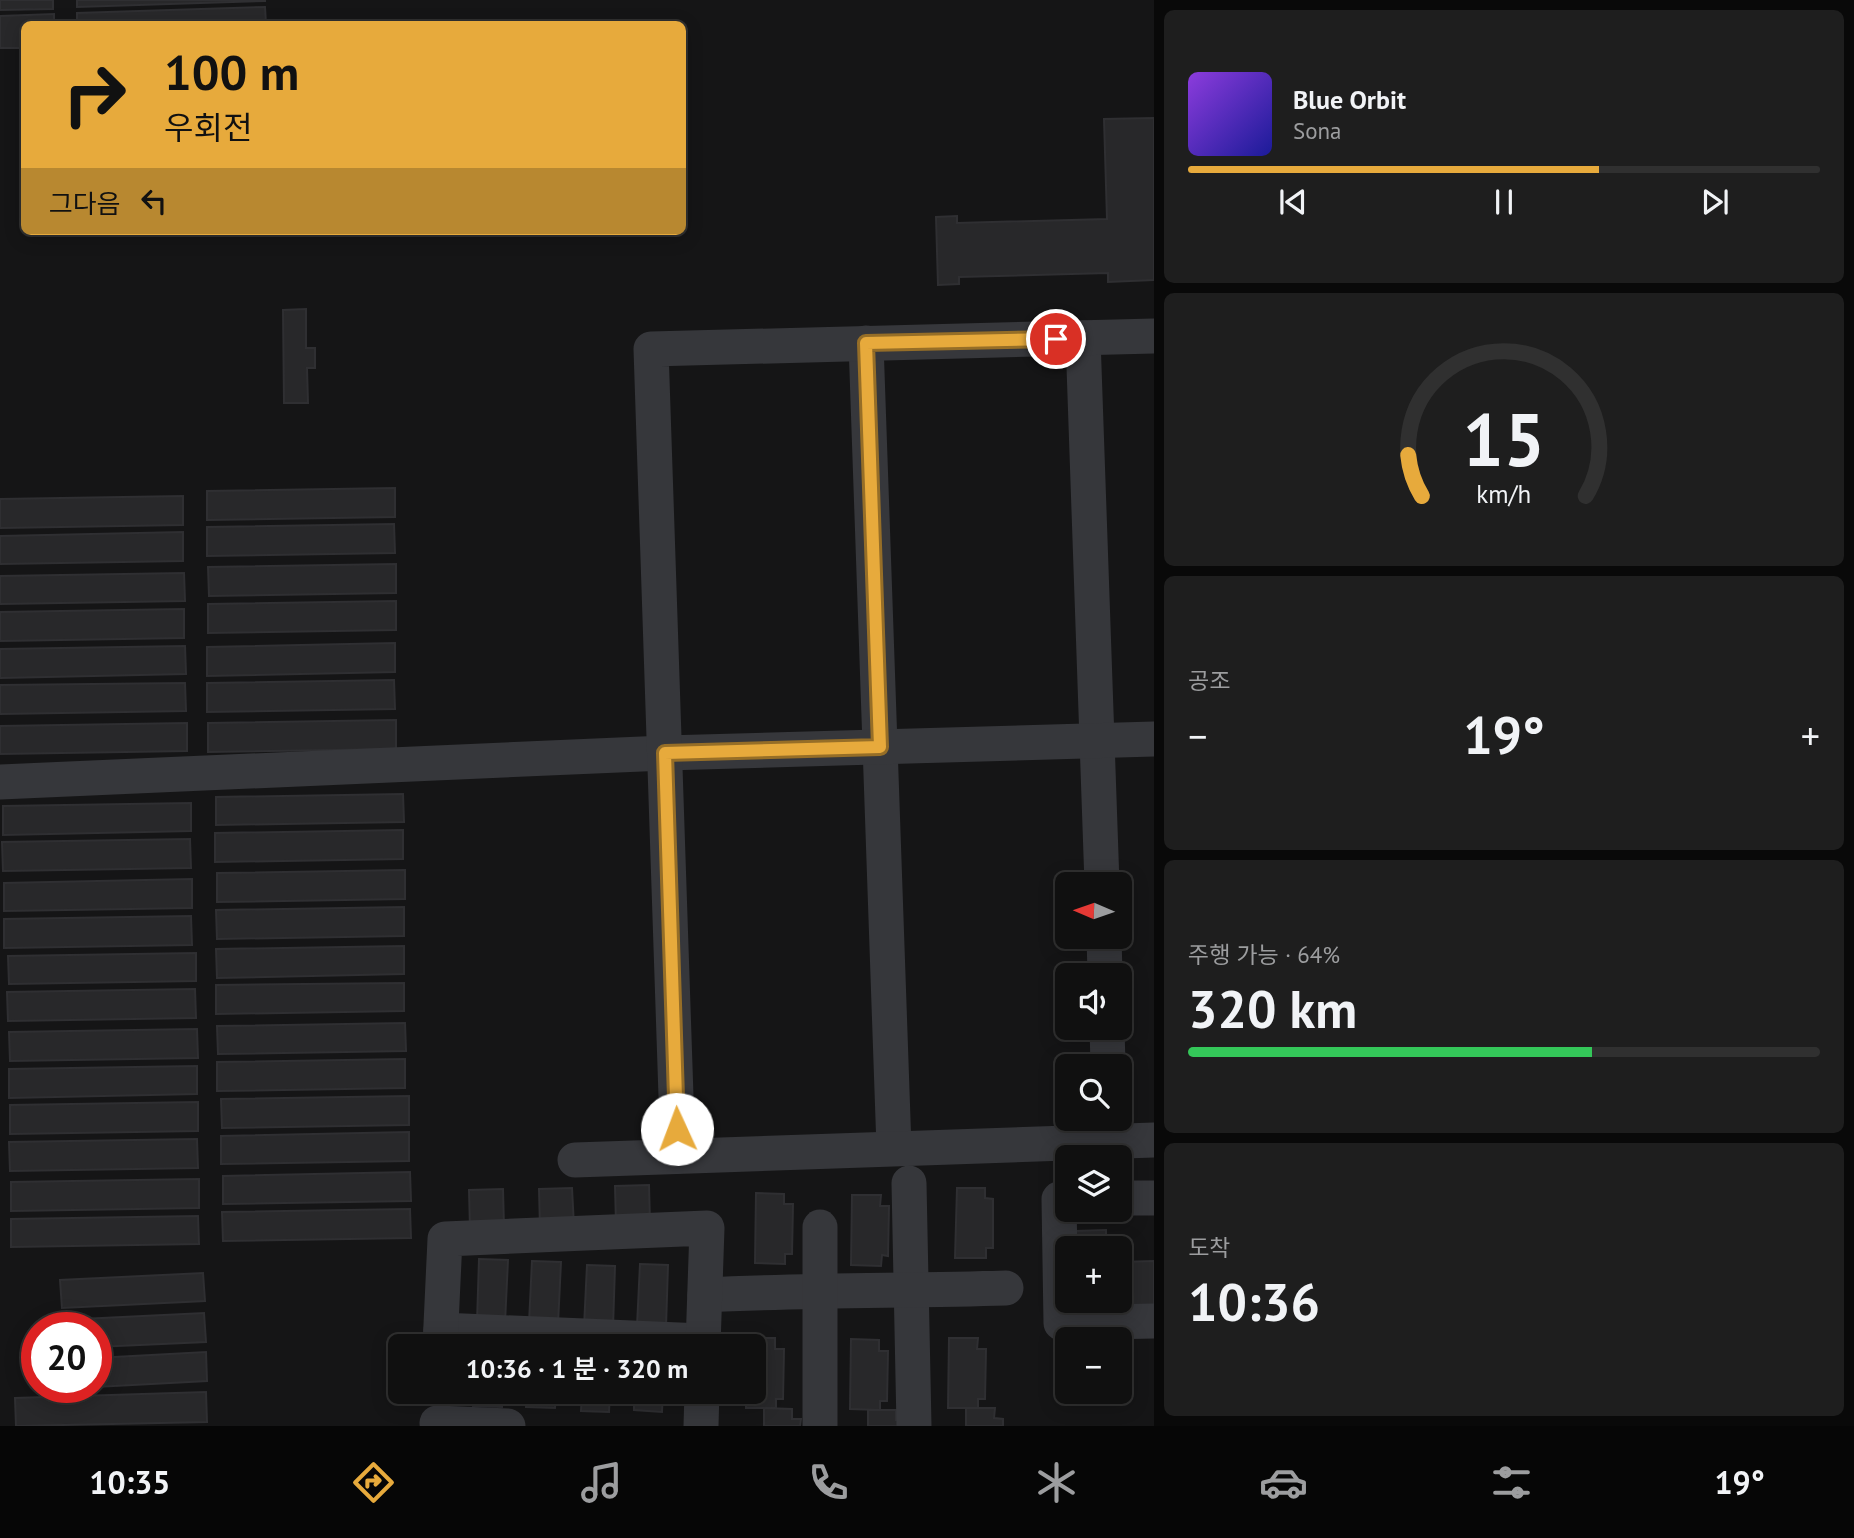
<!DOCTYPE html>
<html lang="ko">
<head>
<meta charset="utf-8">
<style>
  body { margin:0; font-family:"PT Sans","Noto Sans KR",sans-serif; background:#1e1e1e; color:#f1f3f6; height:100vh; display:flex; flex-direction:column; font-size:26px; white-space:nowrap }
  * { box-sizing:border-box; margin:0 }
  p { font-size:23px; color:#9c9d9f }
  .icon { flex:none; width:38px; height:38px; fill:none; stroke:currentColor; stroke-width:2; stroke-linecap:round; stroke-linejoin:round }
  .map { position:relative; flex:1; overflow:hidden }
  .side { display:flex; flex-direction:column; gap:10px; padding:10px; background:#090909; width:700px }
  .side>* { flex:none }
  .guide { position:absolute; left:21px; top:21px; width:665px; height:214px; border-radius:10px; box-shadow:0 4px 18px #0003,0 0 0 2px #303030; background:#e7aa3c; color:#111; overflow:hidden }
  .needle { width:46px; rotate:272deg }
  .buttons { position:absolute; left:1055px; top:872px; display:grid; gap:14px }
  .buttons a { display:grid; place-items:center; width:77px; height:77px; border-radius:10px; background:#101010; box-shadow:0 4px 18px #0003,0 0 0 2px #303030; font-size:35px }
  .speed { position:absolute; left:21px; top:1312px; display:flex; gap:14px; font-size:35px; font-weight:700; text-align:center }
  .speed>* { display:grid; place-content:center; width:91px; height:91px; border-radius:50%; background:#101010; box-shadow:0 4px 18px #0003,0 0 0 2px #303030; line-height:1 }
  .speed .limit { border:10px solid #d22; background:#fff; color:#111 }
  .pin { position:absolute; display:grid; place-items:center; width:60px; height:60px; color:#fff; margin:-30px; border:4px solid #fff; border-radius:50%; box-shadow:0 2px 7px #0007 }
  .me { position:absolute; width:77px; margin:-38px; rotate:358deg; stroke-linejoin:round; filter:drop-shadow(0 0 5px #0008) }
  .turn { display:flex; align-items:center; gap:24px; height:147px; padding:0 28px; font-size:32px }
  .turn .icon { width:91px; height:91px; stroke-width:2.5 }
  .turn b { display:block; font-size:49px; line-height:60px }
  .then { display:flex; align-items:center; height:66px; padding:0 28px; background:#0003; gap:14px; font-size:26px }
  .big { font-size:52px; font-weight:600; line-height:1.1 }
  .side .widget { flex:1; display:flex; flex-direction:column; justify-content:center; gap:10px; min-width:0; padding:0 24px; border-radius:10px; background:#1e1e1e }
  .side .dial { align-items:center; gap:0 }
  .dial svg { height:182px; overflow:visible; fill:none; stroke:#303030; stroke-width:7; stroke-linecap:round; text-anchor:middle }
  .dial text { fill:#f1f3f6; stroke:none }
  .song { display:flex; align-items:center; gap:21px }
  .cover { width:84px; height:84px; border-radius:10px; background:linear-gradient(135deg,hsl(270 70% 55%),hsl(240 70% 35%)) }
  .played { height:7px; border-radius:4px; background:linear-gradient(90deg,#e7aa3c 65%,#303030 65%) }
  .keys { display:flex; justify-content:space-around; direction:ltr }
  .heat { display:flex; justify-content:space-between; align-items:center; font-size:38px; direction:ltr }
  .charge { height:10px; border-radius:5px; background:linear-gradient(90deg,#34c759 64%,#303030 0) }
  .trip { position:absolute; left:388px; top:1334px; width:378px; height:70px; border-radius:10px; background:#101010; box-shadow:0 4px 18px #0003,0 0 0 2px #303030; font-weight:600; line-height:70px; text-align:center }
  .tab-bar { display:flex; height:112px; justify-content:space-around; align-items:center; background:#060606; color:#9c9d9f }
  .tab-bar .icon { width:49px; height:49px }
  .tab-bar .active { color:#e7aa3c }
  .tab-bar b { font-size:32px; color:#f1f3f6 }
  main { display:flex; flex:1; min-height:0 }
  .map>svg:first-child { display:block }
  .building { fill:#28282a; stroke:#2f2f32; stroke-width:2 }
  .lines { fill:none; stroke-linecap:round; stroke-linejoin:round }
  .minor { stroke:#36373b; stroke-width:35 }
  .route-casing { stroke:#966e27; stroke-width:18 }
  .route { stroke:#e7aa3c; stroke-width:12 }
</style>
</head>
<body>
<main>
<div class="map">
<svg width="1154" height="1426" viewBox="0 0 1154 1426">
  <rect width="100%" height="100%" fill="#151516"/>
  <g class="building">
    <polygon points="0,0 53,0 53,9 0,10"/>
    <polygon points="77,0 265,0 265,1 77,7"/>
    <polygon points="265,7 266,24 77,24 77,13"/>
    <polygon points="54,14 54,24 24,24 24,48 0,48 0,16"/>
    <polygon points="1154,118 1154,280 1108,282 1108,273 959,277 959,284 938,285 936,217 957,216 957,223 1107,219 1104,119"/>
    <polygon points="306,309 306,348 315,348 315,368 307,368 308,403 284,403 283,310"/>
    <polygon points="395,488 395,517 207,520 207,491"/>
    <polygon points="183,496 183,525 0,528 0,499"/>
    <polygon points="394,524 395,553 207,556 207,527"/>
    <polygon points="183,532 183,561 0,564 0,536"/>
    <polygon points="396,564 396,593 209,596 208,567"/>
    <polygon points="184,573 185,601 0,604 0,576"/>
    <polygon points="396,601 396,630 208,633 208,604"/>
    <polygon points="184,609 184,638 0,641 0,612"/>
    <polygon points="395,643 395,672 207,676 207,647"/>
    <polygon points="185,646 186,674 0,678 0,649"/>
    <polygon points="394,680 395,709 207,712 207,683"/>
    <polygon points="185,683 186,711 0,714 0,685"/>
    <polygon points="396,720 396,749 208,752 208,723"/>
    <polygon points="187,723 187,751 0,754 0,726"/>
    <polygon points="403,794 404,822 216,825 216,797"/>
    <polygon points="191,803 191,831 3,835 3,806"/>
    <polygon points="403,830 403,859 215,862 215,833"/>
    <polygon points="190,839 191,868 3,871 2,842"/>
    <polygon points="405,870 405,899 217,902 217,873"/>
    <polygon points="192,879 192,908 4,911 4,883"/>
    <polygon points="404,907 404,936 217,939 216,910"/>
    <polygon points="191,916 192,945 4,948 4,919"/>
    <polygon points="404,946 404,974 217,978 216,949"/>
    <polygon points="196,953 196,981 9,984 8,956"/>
    <polygon points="404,983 404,1011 216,1014 216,985"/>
    <polygon points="195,989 196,1018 8,1021 7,992"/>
    <polygon points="405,1023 406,1051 218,1054 217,1026"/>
    <polygon points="197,1029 198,1058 10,1061 9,1032"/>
    <polygon points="405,1059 405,1088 217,1091 217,1062"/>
    <polygon points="197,1066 197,1094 9,1098 9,1069"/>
    <polygon points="409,1096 409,1125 222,1128 221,1099"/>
    <polygon points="198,1102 198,1131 10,1134 10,1105"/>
    <polygon points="409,1132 409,1161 221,1164 221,1136"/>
    <polygon points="197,1139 198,1168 10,1171 9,1142"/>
    <polygon points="410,1172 411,1201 223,1204 223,1176"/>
    <polygon points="199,1179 199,1208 11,1211 11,1182"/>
    <polygon points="649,1185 650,1223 616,1224 615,1186"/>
    <polygon points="572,1188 574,1226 540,1227 539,1189"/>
    <polygon points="957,1188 985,1188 985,1198 993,1199 993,1248 986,1248 986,1258 955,1258"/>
    <polygon points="503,1189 504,1227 470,1228 469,1190"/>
    <polygon points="756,1193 784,1194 784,1204 793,1204 792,1254 785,1254 785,1264 755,1263"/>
    <polygon points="852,1195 881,1195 880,1206 889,1206 888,1256 882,1255 881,1266 851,1265"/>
    <polygon points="410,1209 411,1238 223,1241 222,1212"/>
    <polygon points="198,1216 199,1244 11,1247 11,1219"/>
    <polygon points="1106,1230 1106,1248 1076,1248 1076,1231"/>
    <polygon points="479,1259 508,1260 505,1323 477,1322"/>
    <polygon points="532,1261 561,1262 558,1324 529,1323"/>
    <polygon points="1154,1261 1154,1312 1077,1314 1077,1300 1120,1300 1120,1262"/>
    <polygon points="640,1264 668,1265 666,1327 637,1326"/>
    <polygon points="587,1265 615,1266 613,1328 584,1327"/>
    <polygon points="203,1273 205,1301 62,1308 60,1280"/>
    <polygon points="204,1313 206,1342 96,1347 96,1328 61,1328 61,1320"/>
    <polygon points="747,1338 775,1338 775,1349 784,1349 783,1399 776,1399 776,1408 746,1408 746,1391 754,1391 754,1346 747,1346"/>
    <polygon points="949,1338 978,1338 977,1349 986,1349 985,1399 978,1399 978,1408 948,1408"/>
    <polygon points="851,1339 879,1340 879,1351 888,1351 887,1401 880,1401 880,1410 850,1409"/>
    <polygon points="206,1352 207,1381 96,1387 96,1358"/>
    <polygon points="474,1391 503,1391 502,1407 473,1406"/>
    <polygon points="527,1391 556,1391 555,1408 526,1407"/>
    <polygon points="582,1391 610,1391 609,1412 581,1411"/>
    <polygon points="634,1391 663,1391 662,1412 634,1410"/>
    <polygon points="206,1392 207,1422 16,1426 15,1398"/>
    <polygon points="764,1408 792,1409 792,1419 801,1419 800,1426 764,1426"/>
    <polygon points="966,1408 995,1408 994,1418 1003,1419 1003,1426 966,1426"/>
    <polygon points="868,1410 896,1410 896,1420 905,1420 905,1426 868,1426"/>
  </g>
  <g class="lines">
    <g class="minor">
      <polyline points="1083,338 1102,884"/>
      <polyline points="866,343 894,1148"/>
      <polyline points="0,782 665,753 1154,739"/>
      <polyline points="1104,936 1105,975"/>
      <polyline points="1107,1027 1108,1066"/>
      <polyline points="678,1156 651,349 1154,336"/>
      <polyline points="575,1160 1154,1140"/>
      <polyline points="909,1183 914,1426"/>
      <polyline points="1120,1198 1154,1198"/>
      <polyline points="1068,1199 1059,1199 1061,1323 1154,1321"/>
      <path d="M705,1295C805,1290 905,1291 1006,1288"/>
      <polyline points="441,1330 703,1341"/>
      <polyline points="440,1346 445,1239 707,1228 703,1346"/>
      <polyline points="437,1423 508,1426"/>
      <polyline points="701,1426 702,1391"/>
      <polyline points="820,1426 820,1227"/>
    </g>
  </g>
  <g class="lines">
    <g class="route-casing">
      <polyline id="route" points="677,1129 665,753 880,747 866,343 1056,339"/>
    </g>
    <use href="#route" class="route"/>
  </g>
</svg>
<div class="buttons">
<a><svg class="needle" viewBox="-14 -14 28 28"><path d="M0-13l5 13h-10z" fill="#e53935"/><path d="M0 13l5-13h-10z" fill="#9c9d9f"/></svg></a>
<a><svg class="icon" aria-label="sound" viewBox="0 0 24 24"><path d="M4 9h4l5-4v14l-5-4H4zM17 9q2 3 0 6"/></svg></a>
<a><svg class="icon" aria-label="search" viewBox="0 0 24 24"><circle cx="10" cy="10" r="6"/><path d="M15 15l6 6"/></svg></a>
<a><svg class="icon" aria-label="layers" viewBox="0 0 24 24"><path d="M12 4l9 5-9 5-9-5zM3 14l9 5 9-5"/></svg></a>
<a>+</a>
<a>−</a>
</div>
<div class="speed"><div class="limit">20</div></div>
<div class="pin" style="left:1056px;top:339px;background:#d93025"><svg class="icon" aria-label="arrive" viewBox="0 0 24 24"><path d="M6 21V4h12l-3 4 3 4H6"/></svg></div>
<svg class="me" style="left:677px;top:1129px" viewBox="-20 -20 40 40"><circle r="19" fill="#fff"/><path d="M0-13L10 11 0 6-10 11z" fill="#e7aa3c"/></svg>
<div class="trip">10:36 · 1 분 · 320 m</div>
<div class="guide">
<div class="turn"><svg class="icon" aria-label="right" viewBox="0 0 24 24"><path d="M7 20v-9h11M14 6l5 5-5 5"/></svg><div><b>100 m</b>우회전</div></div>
<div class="then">그다음<svg class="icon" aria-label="left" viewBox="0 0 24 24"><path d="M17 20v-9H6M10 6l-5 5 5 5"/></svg></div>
</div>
</div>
<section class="side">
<div class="widget">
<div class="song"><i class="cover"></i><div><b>Blue Orbit</b><p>Sona</p></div></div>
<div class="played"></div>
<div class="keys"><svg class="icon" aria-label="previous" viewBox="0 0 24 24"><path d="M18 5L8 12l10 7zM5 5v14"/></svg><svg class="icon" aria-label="pause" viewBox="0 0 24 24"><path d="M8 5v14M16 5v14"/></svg><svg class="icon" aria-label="next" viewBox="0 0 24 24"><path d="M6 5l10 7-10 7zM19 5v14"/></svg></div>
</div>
<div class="widget dial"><svg viewBox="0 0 100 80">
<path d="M14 69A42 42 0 1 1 86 69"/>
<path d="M14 69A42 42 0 0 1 8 51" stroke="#e7aa3c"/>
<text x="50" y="56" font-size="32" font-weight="700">15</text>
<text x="50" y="72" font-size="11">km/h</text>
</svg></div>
<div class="widget"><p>공조</p>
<div class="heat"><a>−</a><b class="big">19°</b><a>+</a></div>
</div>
<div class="widget"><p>주행 가능 · 64%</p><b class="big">320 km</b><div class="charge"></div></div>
<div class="widget"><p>도착</p><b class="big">10:36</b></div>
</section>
</main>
<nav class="tab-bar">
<b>10:35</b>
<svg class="icon active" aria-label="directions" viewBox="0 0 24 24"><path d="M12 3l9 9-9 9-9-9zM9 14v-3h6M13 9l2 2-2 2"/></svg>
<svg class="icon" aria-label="music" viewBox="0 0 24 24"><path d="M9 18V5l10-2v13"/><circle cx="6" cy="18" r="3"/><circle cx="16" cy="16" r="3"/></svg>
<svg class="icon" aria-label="phone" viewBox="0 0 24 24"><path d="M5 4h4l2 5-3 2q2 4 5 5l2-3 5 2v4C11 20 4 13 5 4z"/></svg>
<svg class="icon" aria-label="climate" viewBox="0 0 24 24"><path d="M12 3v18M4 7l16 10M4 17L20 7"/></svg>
<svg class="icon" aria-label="car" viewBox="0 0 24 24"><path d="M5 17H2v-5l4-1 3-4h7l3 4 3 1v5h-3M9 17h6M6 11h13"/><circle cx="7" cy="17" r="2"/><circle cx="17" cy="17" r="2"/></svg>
<svg class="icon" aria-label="filters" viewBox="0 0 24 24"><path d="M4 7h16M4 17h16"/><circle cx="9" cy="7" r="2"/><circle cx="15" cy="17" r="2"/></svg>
<b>19°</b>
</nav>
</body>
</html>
